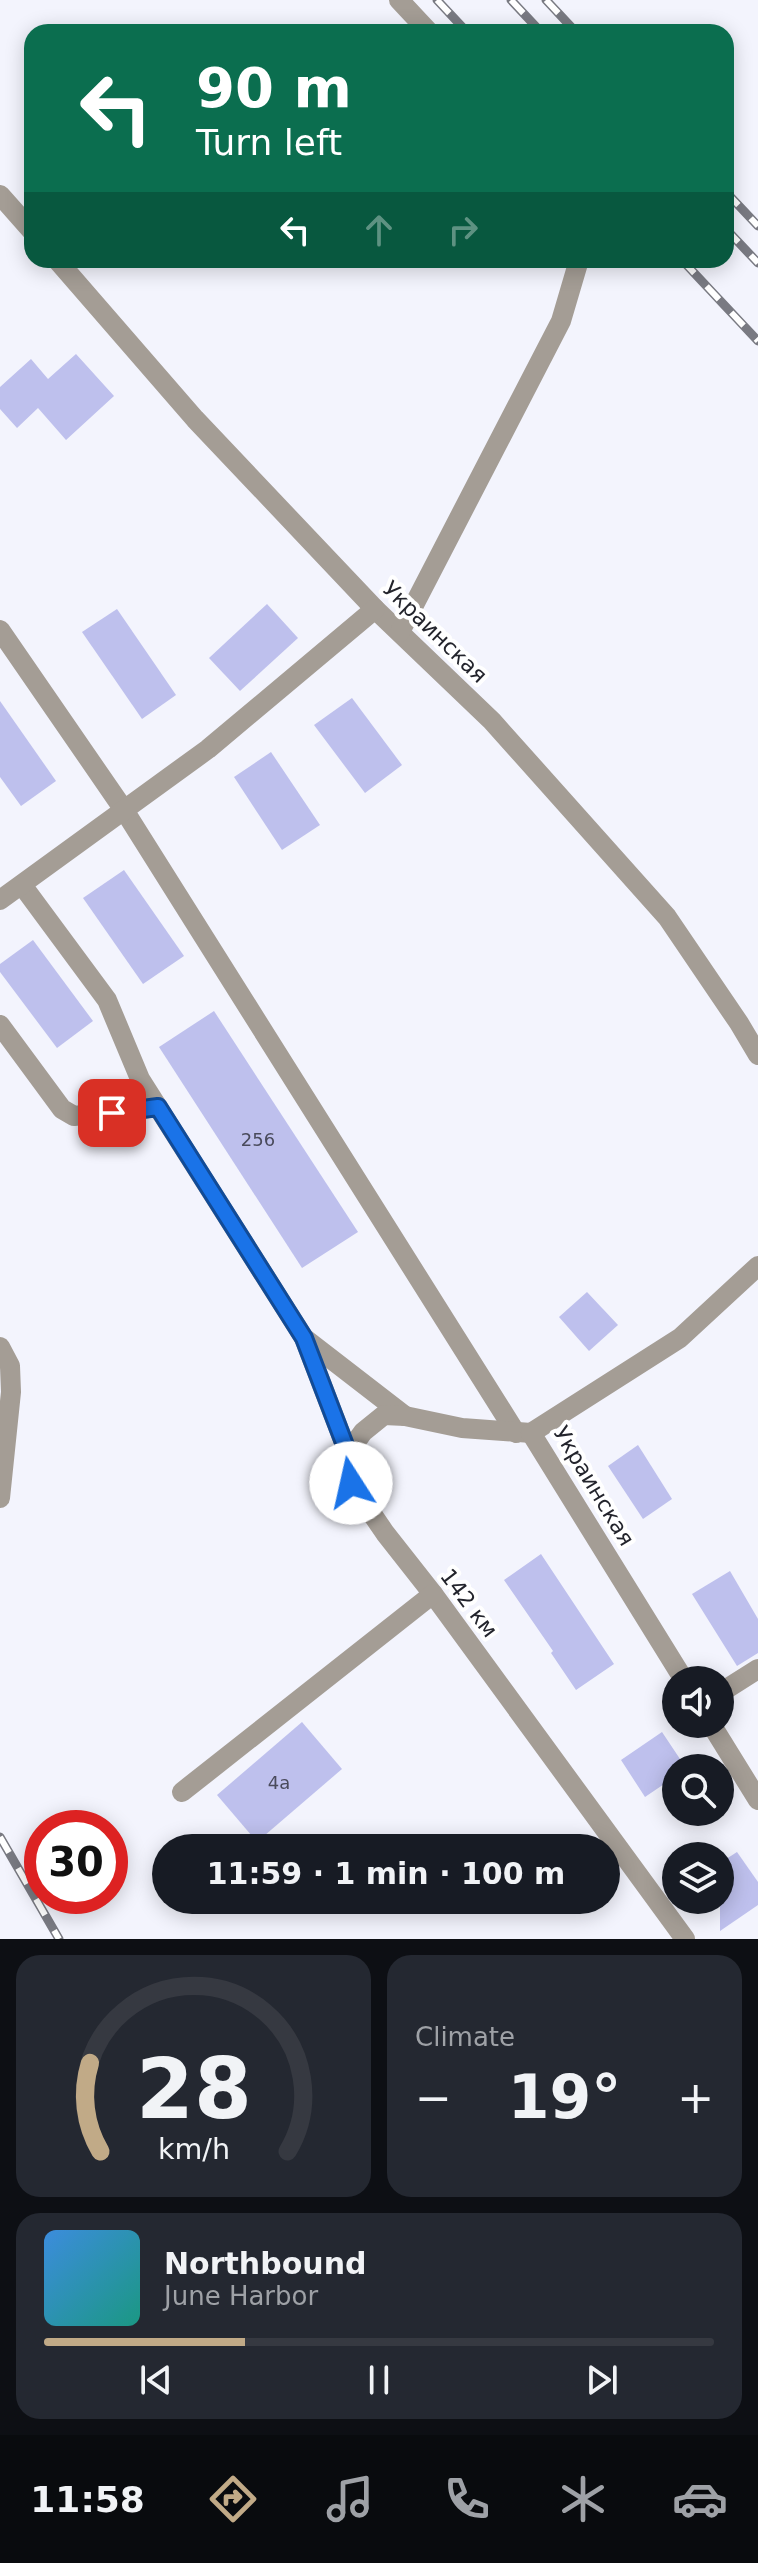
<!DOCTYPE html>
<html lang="en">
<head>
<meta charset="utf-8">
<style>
  body { margin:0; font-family:"DejaVu Sans",sans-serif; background:#242831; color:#f1f3f6; height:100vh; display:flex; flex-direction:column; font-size:30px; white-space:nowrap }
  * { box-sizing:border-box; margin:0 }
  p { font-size:26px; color:#9ea1a6 }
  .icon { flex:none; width:44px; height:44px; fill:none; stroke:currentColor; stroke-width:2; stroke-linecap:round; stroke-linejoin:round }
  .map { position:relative; height:1939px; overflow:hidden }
  .details { display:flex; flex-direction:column; gap:16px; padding:16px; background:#0d0f14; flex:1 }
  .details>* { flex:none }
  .banner { position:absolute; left:24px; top:24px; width:710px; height:244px; border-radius:24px; box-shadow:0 4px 20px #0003; background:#0b6e4f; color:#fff; overflow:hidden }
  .tools { position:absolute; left:662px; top:1666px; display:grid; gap:16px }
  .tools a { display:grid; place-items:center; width:72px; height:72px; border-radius:50%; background:#171b24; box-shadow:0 4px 20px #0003; font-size:40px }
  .speed { position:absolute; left:24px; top:1810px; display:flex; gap:16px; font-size:40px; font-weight:700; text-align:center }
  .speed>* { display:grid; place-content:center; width:104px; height:104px; border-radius:50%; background:#171b24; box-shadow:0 4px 20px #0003; line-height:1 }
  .speed .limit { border:12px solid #d22; background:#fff; color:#111 }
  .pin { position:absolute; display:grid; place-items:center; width:68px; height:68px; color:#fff; margin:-34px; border-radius:16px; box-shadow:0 4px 12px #0006 }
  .me { position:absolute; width:88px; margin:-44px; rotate:350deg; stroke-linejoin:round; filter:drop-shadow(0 0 6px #0008) }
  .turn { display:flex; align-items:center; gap:28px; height:168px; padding:0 40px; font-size:36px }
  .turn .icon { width:104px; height:104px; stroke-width:2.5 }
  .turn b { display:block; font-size:56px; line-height:68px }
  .lanes { display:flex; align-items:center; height:76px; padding:0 40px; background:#0003; justify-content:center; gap:40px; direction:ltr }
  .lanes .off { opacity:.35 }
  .big { font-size:60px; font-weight:700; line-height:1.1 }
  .details .tile { flex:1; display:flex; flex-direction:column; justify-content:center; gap:12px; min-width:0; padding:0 28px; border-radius:24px; background:#242831 }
  .details .dial { align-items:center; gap:0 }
  .dial svg { height:208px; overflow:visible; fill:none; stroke:#363941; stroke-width:7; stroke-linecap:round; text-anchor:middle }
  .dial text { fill:#f1f3f6; stroke:none }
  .song { display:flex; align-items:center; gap:24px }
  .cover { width:96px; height:96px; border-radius:12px; background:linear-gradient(135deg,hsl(210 70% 55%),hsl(170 70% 35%)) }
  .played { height:8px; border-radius:4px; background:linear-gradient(90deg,#c1aa87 30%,#363941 30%) }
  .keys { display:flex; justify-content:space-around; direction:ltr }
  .heat { display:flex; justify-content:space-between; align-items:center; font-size:44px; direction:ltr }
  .details .tiles { flex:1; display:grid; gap:16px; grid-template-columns:1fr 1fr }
  .tile:last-child { grid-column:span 2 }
  .trip { position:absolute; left:152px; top:1834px; width:468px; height:80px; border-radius:40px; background:#171b24; box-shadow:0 4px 20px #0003; font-weight:700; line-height:80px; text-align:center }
  .dock { display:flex; height:128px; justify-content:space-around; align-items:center; background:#090b0e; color:#9ea1a6 }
  .dock .icon { width:56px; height:56px }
  .dock .selected { color:#c1aa87 }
  .dock b { font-size:36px; color:#f1f3f6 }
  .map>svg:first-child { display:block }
  .building { fill:#bec0ed }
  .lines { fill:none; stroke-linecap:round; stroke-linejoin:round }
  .minor { stroke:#a49d95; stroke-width:20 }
  .rail-casing { stroke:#797a82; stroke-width:9 }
  .rail { stroke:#fff; stroke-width:6; stroke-dasharray:18; stroke-linecap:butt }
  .route-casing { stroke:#114b97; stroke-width:20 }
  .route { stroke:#1a73e8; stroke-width:14 }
  .labels { text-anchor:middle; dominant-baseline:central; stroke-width:8; stroke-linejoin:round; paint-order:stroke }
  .number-label { font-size:18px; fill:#4a4b5c }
  .street-label { font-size:22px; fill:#23242c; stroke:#fff }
</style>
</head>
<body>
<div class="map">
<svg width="758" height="1939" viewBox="0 0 758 1939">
  <rect width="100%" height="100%" fill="#f3f4fd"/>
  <g class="building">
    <polygon points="76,354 114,396 66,440 38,408 17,428 0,409 0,387 31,359 48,379"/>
    <polygon points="267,604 298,638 240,691 209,658"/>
    <polygon points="117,609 176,695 142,719 82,632"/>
    <polygon points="352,698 402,765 365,793 314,725"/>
    <polygon points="0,701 56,781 21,806 0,777"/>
    <polygon points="271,752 320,825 282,850 234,777"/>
    <polygon points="124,870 184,956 143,984 83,898"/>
    <polygon points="33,940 93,1021 57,1048 0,972 0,964"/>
    <polygon points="214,1011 358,1232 302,1268 159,1047"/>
    <polygon points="587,1292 618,1325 589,1351 559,1317"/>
    <polygon points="638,1445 672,1499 643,1519 608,1466"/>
    <polygon points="541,1554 614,1664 576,1690 551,1653 553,1651 504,1580"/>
    <polygon points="730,1571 758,1619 758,1653 737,1666 692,1594"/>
    <polygon points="302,1722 342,1769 257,1842 217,1795"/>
    <polygon points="662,1732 686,1768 676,1768 676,1776 645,1797 621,1760"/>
    <polygon points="737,1852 758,1882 758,1905 720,1931 720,1863"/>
  </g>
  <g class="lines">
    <g class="minor">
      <polyline points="399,0 429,32"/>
      <polyline points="0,195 32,231"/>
      <polyline points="57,260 195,419 375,609 492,721 667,917 739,1023 758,1055"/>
      <polyline points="0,630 124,810 516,1433"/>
      <polyline points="400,632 561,321 579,260"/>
      <polyline points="22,885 107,1000 140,1079 304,1338 405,1416"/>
      <polyline points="0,900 208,749 375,609"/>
      <polyline points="0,1025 62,1109 74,1116 158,1107"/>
      <polyline points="304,1338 348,1453"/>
      <polyline points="0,1347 10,1366 11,1392 0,1498"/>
      <polyline points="531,1433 462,1428 405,1416 384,1415 363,1432 348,1453 351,1483 385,1533 433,1594 685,1939"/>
      <polyline points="684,1680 531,1433 680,1338 758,1266"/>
      <polyline points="720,1693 758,1669"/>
      <polyline points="711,1724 758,1800"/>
      <polyline points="182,1792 433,1594"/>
    </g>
    <g class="rail-casing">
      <g id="rail">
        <polyline points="437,0 467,32"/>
        <polyline points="511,0 541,32"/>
        <polyline points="546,0 576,32"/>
        <polyline points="726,192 758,226"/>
        <polyline points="726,229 758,263"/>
        <polyline points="682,260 758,341"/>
        <polyline points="0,1837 59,1939"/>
      </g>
    </g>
    <use href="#rail" class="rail"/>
  </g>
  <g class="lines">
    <g class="route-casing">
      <polyline id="route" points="112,1113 158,1107 304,1338 348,1453 351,1483"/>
    </g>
    <use href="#route" class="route"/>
  </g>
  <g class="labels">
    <g class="number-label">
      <text x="258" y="1139">256</text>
      <text x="279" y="1782">4а</text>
    </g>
    <g class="street-label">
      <text transform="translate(435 632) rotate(44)">Украинская</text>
      <text transform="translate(594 1486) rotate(59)">Украинская</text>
      <text transform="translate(469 1603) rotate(53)">142 км</text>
    </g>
  </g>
</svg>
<div class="tools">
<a><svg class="icon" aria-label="sound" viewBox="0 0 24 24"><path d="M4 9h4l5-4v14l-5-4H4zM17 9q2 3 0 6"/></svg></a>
<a><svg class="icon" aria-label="search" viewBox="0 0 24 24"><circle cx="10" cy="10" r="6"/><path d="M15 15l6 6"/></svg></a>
<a><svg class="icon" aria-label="layers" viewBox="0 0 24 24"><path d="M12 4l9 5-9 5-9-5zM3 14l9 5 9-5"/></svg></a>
</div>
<div class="speed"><div class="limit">30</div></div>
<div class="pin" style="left:112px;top:1113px;background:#d93025"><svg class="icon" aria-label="arrive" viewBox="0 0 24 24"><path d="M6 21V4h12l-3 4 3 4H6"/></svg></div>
<svg class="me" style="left:351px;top:1483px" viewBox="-20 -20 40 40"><circle r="19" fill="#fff"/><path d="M0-13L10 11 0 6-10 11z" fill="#1a73e8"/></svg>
<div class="trip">11:59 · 1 min · 100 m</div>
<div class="banner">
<div class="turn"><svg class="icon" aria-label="left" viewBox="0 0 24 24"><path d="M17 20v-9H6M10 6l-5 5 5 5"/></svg><div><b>90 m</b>Turn left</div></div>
<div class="lanes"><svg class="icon" aria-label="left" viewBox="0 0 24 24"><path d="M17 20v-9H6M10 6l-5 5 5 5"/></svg><svg class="icon off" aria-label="ahead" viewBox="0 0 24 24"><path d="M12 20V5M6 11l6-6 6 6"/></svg><svg class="icon off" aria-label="right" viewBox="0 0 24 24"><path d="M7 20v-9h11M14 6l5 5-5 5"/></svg></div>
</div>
</div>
<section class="details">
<div class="tiles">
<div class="tile dial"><svg viewBox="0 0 100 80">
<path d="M14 69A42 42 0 1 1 86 69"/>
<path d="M14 69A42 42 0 0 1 10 35" stroke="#c1aa87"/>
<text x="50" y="56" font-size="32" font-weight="700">28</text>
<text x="50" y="72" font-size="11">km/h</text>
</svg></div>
<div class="tile"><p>Climate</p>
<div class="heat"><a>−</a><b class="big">19°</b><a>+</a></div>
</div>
<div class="tile">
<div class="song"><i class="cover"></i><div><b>Northbound</b><p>June Harbor</p></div></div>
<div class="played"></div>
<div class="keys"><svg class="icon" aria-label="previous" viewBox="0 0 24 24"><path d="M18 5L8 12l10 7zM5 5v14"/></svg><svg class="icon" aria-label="pause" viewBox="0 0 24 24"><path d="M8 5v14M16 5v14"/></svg><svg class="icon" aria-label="next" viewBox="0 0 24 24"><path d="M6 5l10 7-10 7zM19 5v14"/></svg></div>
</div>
</div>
</section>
<nav class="dock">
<b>11:58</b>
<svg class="icon selected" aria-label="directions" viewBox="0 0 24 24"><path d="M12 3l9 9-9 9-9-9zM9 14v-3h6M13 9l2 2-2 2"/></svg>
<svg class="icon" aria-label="music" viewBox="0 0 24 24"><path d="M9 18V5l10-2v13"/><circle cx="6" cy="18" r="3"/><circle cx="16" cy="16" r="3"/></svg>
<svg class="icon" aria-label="phone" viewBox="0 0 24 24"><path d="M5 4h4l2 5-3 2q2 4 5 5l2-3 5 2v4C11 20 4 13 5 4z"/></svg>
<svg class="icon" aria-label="climate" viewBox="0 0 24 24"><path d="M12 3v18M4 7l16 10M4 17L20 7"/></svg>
<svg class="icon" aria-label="car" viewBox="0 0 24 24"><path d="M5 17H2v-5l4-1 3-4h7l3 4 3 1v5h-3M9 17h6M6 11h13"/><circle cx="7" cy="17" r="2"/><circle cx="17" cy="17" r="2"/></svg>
</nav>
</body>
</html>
